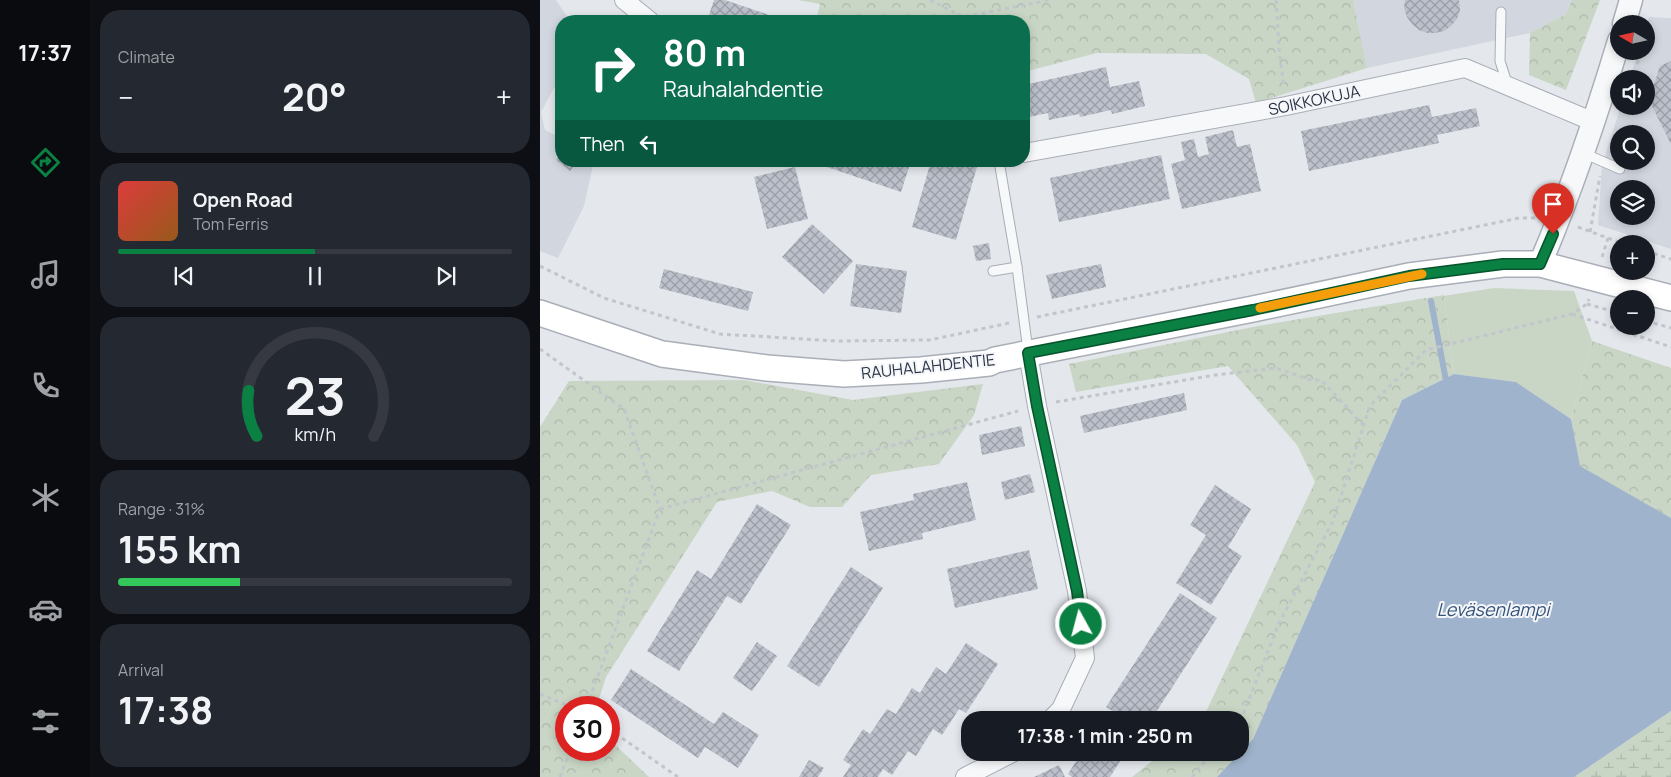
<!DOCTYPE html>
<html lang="en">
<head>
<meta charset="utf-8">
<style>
  body { margin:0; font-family:Manrope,sans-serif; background:#242831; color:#f1f3f6; height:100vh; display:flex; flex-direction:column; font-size:19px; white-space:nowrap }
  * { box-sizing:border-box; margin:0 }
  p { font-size:16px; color:#9ea1a6 }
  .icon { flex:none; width:28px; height:28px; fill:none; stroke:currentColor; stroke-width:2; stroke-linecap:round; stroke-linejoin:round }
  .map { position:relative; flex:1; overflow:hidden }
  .drawer { display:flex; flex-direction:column; gap:10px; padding:10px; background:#0d0f14; width:450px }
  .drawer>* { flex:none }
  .banner { position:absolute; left:15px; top:15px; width:475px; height:152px; border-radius:20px; box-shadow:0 2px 8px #0003; background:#0b6e4f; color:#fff; overflow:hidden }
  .needle { width:32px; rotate:279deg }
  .controls { position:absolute; left:1070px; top:15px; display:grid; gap:10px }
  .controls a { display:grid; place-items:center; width:45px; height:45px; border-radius:50%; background:#171b24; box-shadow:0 2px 8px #0003; font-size:25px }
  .speed { position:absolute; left:15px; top:696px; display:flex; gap:10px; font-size:25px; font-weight:700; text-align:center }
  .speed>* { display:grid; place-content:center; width:65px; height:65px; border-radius:50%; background:#171b24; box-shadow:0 2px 8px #0003; line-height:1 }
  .speed .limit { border:8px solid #d22; background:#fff; color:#111 }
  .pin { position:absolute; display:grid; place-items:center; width:42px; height:42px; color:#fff; margin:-51px -21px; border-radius:50% 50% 50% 0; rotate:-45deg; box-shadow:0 0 5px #0007 }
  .pin .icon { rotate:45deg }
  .me { position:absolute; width:55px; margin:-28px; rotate:353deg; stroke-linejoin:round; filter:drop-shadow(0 0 4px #0008) }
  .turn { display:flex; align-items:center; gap:18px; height:105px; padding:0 25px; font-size:22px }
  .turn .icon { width:65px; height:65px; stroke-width:2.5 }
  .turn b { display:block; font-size:35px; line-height:42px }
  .then { display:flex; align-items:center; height:48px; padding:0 25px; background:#0003; gap:10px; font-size:19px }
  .big { font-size:38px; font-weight:700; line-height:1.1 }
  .drawer .card { flex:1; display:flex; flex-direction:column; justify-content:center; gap:8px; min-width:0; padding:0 18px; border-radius:20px; background:#242831 }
  .drawer .dial { align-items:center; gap:0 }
  .dial svg { height:130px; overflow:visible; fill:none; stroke:#363941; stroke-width:7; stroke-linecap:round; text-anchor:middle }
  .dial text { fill:#f1f3f6; stroke:none }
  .song { display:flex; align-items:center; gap:15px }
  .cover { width:60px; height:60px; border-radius:8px; background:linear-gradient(135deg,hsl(0 70% 55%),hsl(30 70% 35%)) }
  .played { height:5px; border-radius:2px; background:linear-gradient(90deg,#0b8043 50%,#363941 50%) }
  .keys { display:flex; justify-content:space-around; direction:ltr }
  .heat { display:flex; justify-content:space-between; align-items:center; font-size:28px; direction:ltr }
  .charge { height:8px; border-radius:4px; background:linear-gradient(90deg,#34c759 31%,#363941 0) }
  .trip { position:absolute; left:421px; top:711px; width:288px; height:50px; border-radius:20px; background:#171b24; box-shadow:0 2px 8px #0003; font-weight:700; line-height:50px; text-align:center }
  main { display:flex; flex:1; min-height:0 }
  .tab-bar { display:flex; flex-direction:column; width:90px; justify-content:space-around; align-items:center; background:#090b0e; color:#9ea1a6 }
  .tab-bar .icon { width:35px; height:35px }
  .tab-bar .on { color:#0b8043 }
  .tab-bar b { font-size:22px; color:#f1f3f6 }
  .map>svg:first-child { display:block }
  .built { fill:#d2d6de; fill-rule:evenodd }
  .grass { fill:#c9d6c5 }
  .forest { fill:url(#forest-crowns) }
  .wetland { fill:url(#wetland-marsh) }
  .water { fill:#9fb4cc }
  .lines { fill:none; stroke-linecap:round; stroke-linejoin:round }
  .stream { stroke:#9fb4cc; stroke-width:6 }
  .building { fill:url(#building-cross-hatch) }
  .service-casing { stroke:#a9aeb7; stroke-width:11 }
  .minor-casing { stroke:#a9aeb7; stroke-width:20 }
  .tertiary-casing { stroke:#a9aeb7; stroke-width:25 }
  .secondary-casing { stroke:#a9aeb7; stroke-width:28 }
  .path { stroke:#c2c5cb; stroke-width:3; stroke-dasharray:4 4; stroke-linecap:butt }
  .service { stroke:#f7f8fa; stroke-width:9 }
  .minor { stroke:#f7f8fa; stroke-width:18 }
  .tertiary { stroke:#f7f8fa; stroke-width:22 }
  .secondary { stroke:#fff; stroke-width:25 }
  .route-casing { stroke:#07532c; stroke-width:12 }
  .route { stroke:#0b8043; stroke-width:9 }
  .slow { stroke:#f59e0b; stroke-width:9 }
  .labels { text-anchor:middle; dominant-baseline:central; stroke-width:4; stroke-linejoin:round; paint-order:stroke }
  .street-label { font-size:16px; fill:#2b3445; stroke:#f4f6f9 }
  .water-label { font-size:18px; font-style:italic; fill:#34527a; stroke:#f4f6f9 }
</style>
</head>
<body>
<main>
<nav class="tab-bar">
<b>17:37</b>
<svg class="icon on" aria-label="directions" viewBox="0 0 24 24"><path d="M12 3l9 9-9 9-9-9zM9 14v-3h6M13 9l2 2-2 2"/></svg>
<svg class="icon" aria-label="music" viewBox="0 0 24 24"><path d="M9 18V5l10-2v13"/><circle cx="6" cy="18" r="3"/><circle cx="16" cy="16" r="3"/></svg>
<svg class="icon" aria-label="phone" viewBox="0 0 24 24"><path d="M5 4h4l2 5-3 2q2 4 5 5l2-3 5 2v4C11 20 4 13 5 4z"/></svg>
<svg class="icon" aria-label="climate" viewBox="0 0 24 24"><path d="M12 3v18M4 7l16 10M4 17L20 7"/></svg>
<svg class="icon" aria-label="car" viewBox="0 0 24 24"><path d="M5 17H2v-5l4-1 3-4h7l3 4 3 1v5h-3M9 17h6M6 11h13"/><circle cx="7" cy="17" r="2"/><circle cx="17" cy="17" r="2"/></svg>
<svg class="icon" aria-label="filters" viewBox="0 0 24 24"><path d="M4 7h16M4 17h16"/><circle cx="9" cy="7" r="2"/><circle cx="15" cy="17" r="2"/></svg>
</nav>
<section class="drawer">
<div class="card"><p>Climate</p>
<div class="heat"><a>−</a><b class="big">20°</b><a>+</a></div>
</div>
<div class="card">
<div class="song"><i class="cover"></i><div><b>Open Road</b><p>Tom Ferris</p></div></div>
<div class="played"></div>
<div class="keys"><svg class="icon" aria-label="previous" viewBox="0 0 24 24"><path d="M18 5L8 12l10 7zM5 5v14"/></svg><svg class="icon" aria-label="pause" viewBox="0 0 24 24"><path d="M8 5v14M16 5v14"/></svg><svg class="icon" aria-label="next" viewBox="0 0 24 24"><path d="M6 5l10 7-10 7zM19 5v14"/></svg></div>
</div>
<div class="card dial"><svg viewBox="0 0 100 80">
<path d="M14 69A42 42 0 1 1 86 69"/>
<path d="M14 69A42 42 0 0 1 9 41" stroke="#0b8043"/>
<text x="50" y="56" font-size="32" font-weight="700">23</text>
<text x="50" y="72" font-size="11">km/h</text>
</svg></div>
<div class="card"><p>Range · 31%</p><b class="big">155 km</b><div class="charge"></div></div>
<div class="card"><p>Arrival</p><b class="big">17:38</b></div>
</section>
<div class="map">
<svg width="1131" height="777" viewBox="0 0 1131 777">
  <defs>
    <pattern id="forest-crowns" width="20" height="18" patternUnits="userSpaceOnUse" patternTransform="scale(1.25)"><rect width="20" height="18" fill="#c9d6c5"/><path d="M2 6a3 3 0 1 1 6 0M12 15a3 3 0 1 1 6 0" fill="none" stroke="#adb8ab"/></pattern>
    <pattern id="wetland-marsh" width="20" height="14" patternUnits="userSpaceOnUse" patternTransform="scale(1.25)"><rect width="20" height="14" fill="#c9d6c5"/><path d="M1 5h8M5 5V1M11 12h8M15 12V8" fill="none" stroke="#adb8ab"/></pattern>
    <pattern id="building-cross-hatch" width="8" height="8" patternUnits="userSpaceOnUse" patternTransform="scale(1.25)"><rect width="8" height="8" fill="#bbc0ca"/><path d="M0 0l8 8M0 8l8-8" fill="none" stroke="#989da6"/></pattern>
  </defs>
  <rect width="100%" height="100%" fill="#e4e7ec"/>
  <g class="built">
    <polygon points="0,0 16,0 30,21 21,21 21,75 1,112 5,130 21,138 21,161 54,161 44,206 18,258 0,251"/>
    <polygon points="813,0 1032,0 1026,14 990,33 827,68"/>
    <path d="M1109,17L1131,18V249L1058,225L1062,165L1081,106H1106V79H1090L1098,51H1106V27ZM1079,134H1106V161H1079ZM1079,189H1106V216H1079Z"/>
  </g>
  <polygon class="grass" points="954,288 1034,291 1052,341 1031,419 976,382 914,374 904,296"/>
  <g class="forest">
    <polygon points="258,0 813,0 827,68 716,103 709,79 666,54 557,53 484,72 484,21 276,21 280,4"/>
    <polygon points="1032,0 1060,0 1026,90 989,75 990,33 1026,14"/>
    <polygon points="904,295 914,374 862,400 713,739 677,777 592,777 622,753 700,752 700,720 662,720 775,482 757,445 688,366 536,392 529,364 718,326"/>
    <polygon points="1052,341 1131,368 1131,518 1039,466 1031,419"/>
    <polygon points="204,380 313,400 443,384 434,415 399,464 331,475 302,507 270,507 232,491 177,502 66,677 58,702 59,707 26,708 26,750 69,750 69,739 109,777 0,777 0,427 29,381"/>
  </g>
  <polygon class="wetland" points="1131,711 1131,777 1034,777"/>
  <polygon class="water" points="914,374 976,382 1031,419 1040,466 1131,518 1131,711 1034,777 677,777 713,739 862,400"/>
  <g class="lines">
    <polyline class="stream" points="891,301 907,386"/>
  </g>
  <g class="building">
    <polygon points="174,0 185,0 244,20 244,21 167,21"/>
    <polygon points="865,0 919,0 920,10 917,19 911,26 904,31 895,33 887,33 879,30 872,24 867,17 864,8"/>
    <polygon points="1131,61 1131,144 1109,100 1120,66"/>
    <polygon points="566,67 570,87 599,81 605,106 572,114 571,110 540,117 539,114 509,120 508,113 484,118 484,85"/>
    <polygon points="889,105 892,117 936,108 940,126 897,135 899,143 769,171 761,131"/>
    <polygon points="693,130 697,147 710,144 721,191 642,209 631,164 645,160 641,142 654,139 658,157 669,154 665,137"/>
    <polygon points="21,153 21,161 38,161 30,171 16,160"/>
    <polygon points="621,155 630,199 519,222 510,178"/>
    <polygon points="286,161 371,161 361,192 284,166"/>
    <polygon points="391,161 419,161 437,167 416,240 372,227"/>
    <polygon points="255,167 268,219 227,229 214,177"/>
    <polygon points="272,224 313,261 284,294 242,257"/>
    <polygon points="449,243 451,259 436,261 433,246"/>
    <polygon points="316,264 367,271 361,313 310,306"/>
    <polygon points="561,264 566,287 512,299 506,275"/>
    <polygon points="124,269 213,292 208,311 119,288"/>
    <polygon points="644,393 647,410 544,433 540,416"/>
    <polygon points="481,426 485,446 442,455 439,435"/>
    <polygon points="490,474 495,492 465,500 461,482"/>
    <polygon points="427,482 436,520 382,533 383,539 329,551 320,512 374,500 373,494"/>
    <polygon points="675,485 711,509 688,547 702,556 671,605 636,583 666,535 650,525"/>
    <polygon points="217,504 251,525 201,604 187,596 139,671 107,651 157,570 171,579"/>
    <polygon points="489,550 498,589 415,608 407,569"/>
    <polygon points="311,567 343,588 279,687 247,666"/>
    <polygon points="640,593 677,618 611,720 587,720 566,707"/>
    <polygon points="217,642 237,656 212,691 193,678"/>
    <polygon points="426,643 458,664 426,713 419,709 402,735 393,729 376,756 368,751 352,775 343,769 338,777 303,777 311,765 303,760 323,729 330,734 347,709 356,714 372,688 380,693 396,667 406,674"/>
    <polygon points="91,669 174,724 183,712 219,735 198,768 165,747 158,758 71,700"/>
    <polygon points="542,752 586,752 570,777 532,777 528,774"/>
    <polygon points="269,760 284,768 278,777 259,777"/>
    <polygon points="519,765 525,777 494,777"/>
  </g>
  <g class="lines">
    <g class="service-casing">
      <g id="service">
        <polyline points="961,12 960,61 968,86"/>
        <polyline points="1043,153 1080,169"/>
        <polyline points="459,161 477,267 488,351"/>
        <polyline points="453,271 477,267"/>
      </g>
    </g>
    <g class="minor-casing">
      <g id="minor">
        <polyline points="84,0 110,21"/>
        <polyline points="484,153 746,106 925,68 1054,122"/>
        <polyline points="488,353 497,406 537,591 545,658 521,709 510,720"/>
        <polyline points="425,777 474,752"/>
      </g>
    </g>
    <g class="tertiary-casing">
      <g id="tertiary">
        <polyline points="1084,24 1091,0"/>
        <path d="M1000,264C1031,192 1056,117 1079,41"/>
      </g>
    </g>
    <g class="secondary-casing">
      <polyline id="secondary" points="0,313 122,354 227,368 304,374 381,370 449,363 455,360 713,309 869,276 963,264 1000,264 1131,298"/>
    </g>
    <g class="path">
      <polyline points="390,0 423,17 510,0"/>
      <polyline points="736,0 739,48 744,88"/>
      <polyline points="1097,64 1103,51"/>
      <polyline points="1038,227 1084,244"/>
      <polyline points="1050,232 1060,176"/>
      <polyline points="1106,251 1131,259"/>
      <polyline points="1062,257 1068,238"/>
      <polyline points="0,266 64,298 180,334 297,341 390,340 469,323"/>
      <polyline points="1047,304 1079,313"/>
      <polyline points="1032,314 1131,347"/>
      <polyline points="497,317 979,218 996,218"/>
      <polyline points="1106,321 1131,328"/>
      <polyline points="0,349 84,409 120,509 46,708"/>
      <polyline points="516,402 675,375 736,368 771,380 781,380 824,426"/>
      <polyline points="120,509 478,411"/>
      <polyline points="0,694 34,708"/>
      <polyline points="699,720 702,717 739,623 793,521 830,406 886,350 1032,314 1047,304 1049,299"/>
      <polyline points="69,729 138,777"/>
      <polyline points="20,777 30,750"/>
      <polyline points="652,777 673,752"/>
    </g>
    <use href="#service" class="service"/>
    <use href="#minor" class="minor"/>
    <use href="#tertiary" class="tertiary"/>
    <use href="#secondary" class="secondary"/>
  </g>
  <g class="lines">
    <g class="route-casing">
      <polyline id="route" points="541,624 537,591 497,406 488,353 713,310 869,276 963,264 1000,264 1013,234"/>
    </g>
    <use href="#route" class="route"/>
    <polyline class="slow" points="720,308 882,274"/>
  </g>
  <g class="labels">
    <g class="street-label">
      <text transform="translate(774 100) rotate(-12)">SOIKKOKUJA</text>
      <text transform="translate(388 366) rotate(-6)">RAUHALAHDENTIE</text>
    </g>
    <g class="water-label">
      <text x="953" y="609">Leväsenlampi</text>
    </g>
  </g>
</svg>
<div class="controls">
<a><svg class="needle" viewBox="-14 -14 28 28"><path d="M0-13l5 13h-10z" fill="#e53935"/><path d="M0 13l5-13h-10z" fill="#9ea1a6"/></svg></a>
<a><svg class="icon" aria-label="sound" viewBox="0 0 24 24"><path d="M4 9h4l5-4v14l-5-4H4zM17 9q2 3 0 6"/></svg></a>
<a><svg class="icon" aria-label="search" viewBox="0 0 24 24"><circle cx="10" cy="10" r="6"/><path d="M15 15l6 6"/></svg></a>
<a><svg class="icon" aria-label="layers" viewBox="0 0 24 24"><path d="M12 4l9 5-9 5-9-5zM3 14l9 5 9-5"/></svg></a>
<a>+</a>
<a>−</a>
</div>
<div class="speed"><div class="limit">30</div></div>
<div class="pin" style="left:1013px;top:234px;background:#d93025"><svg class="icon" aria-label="arrive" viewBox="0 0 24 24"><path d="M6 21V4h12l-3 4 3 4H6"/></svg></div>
<svg class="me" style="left:541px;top:624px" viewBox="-20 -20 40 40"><circle r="17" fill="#0b8043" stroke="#fff" stroke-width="3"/><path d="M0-11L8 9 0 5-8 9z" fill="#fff"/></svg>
<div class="trip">17:38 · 1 min · 250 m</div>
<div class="banner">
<div class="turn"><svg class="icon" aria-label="right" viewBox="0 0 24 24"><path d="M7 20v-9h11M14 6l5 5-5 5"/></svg><div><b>80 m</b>Rauhalahdentie</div></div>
<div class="then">Then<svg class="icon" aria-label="left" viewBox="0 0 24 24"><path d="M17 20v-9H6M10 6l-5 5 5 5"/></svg></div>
</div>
</div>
</main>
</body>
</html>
